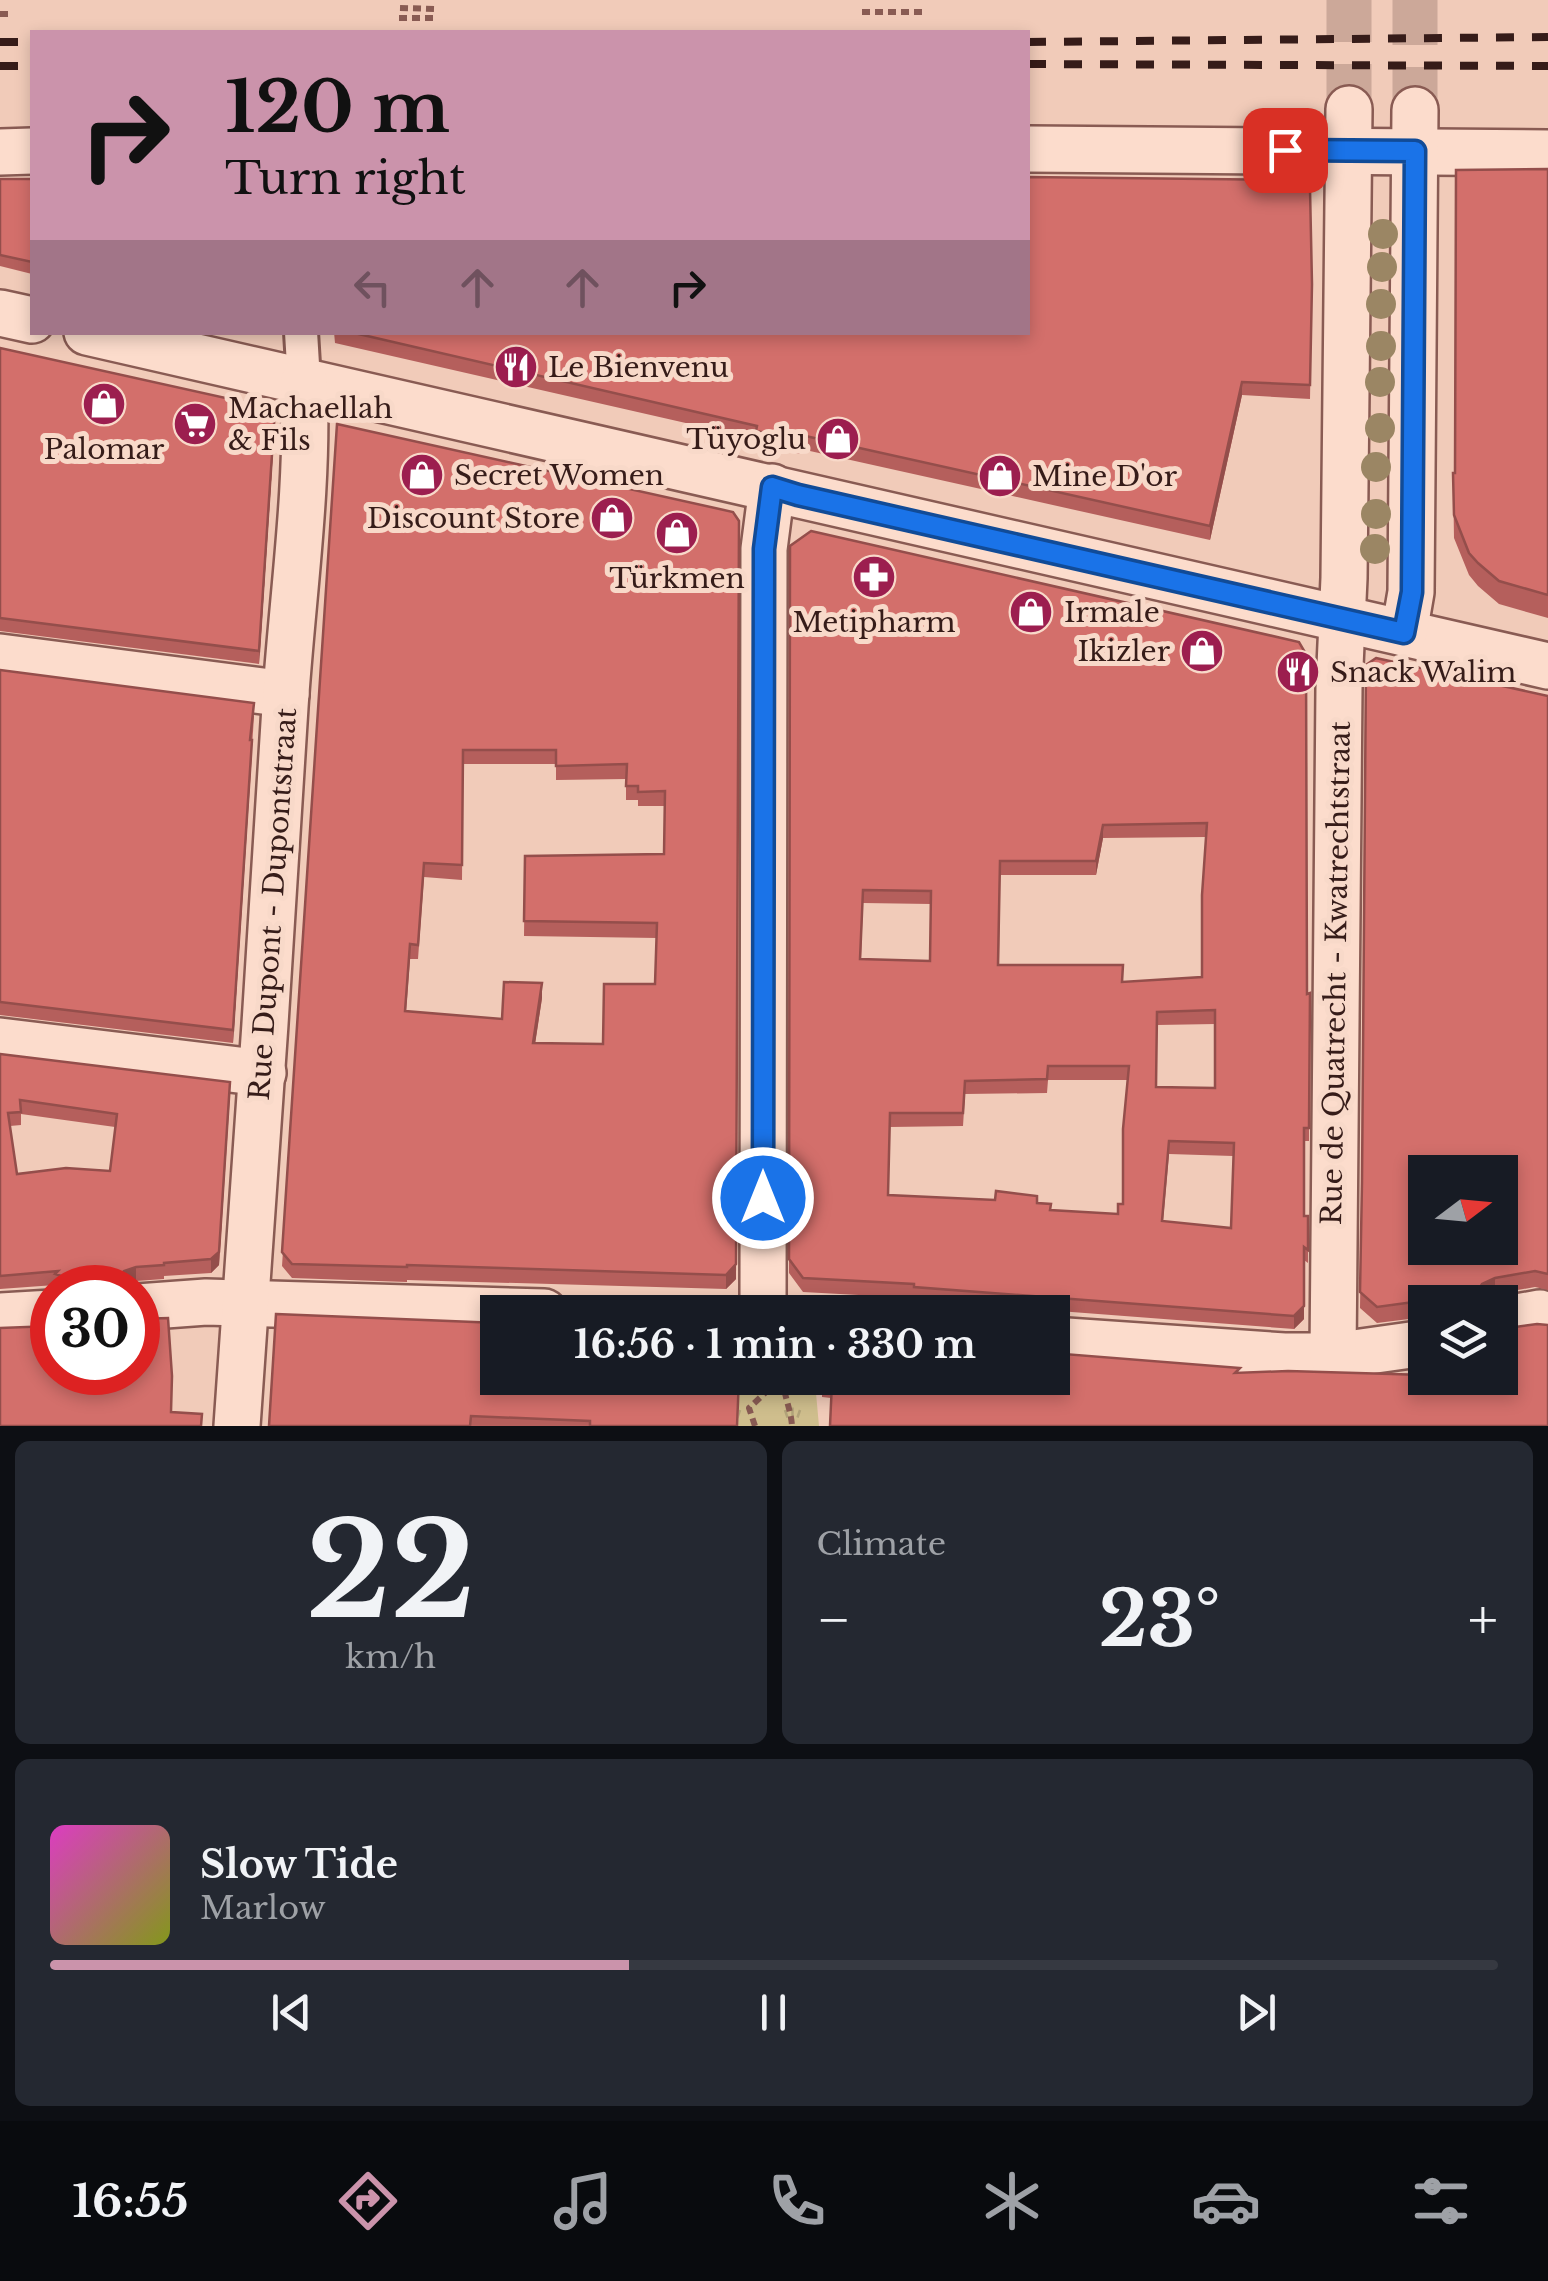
<!DOCTYPE html>
<html lang="en">
<head>
<meta charset="utf-8">
<style>
  body { margin:0; font-family:"Libre Baskerville",serif; background:#242831; color:#f1f3f6; height:100vh; display:flex; flex-direction:column; font-size:38px; white-space:nowrap }
  * { box-sizing:border-box; margin:0 }
  p { font-size:32px; color:#9ea1a6 }
  .icon { flex:none; width:55px; height:55px; fill:none; stroke:currentColor; stroke-width:2; stroke-linecap:round; stroke-linejoin:round }
  .map { position:relative; height:1426px; overflow:hidden }
  .sheet { display:flex; flex-direction:column; gap:15px; padding:15px; background:#0d0f14; flex:1 }
  .sheet>* { flex:none }
  .guide { position:absolute; left:30px; top:30px; width:1000px; height:305px; border-radius:0px; box-shadow:0 5px 15px #0003; background:#cb93ab; color:#111; overflow:hidden }
  .needle { width:65px; rotate:74deg }
  .fabs { position:absolute; left:1408px; top:1155px; display:grid; gap:20px }
  .fabs a { display:grid; place-items:center; width:110px; height:110px; border-radius:0px; background:#171b24; box-shadow:0 5px 15px #0003; font-size:50px }
  .speed { position:absolute; left:30px; top:1265px; display:flex; gap:20px; font-size:50px; font-weight:700; text-align:center }
  .speed>* { display:grid; place-content:center; width:130px; height:130px; border-radius:50%; background:#171b24; box-shadow:0 5px 15px #0003; line-height:1 }
  .speed .limit { border:15px solid #d22; background:#fff; color:#111 }
  .pin { position:absolute; display:grid; place-items:center; width:85px; height:85px; color:#fff; margin:-42px; border-radius:20px; box-shadow:0 5px 15px #0006 }
  .me { position:absolute; width:110px; margin:-55px; rotate:0deg; stroke-linejoin:round; filter:drop-shadow(0 0 8px #0008) }
  .turn { display:flex; align-items:center; gap:35px; height:210px; padding:0 30px; font-size:45px }
  .turn .icon { width:130px; height:130px; stroke-width:2.5 }
  .turn b { display:block; font-size:70px; line-height:85px }
  .lanes { display:flex; align-items:center; height:95px; padding:0 30px; background:#0003; justify-content:center; gap:50px; direction:ltr }
  .lanes .off { opacity:.35 }
  .big { font-size:75px; font-weight:800; line-height:1.1 }
  .sheet .tile { flex:1; display:flex; flex-direction:column; justify-content:center; gap:15px; min-width:0; padding:0 35px; border-radius:15px; background:#242831 }
  .sheet .dial { align-items:center; gap:0 }
  .dial b { font-size:130px; line-height:1 }
  .song { display:flex; align-items:center; gap:30px }
  .cover { width:120px; height:120px; border-radius:15px; background:linear-gradient(135deg,hsl(310 70% 55%),hsl(70 70% 35%)) }
  .played { height:10px; border-radius:5px; background:linear-gradient(90deg,#cb93ab 40%,#363941 40%) }
  .keys { display:flex; justify-content:space-around; direction:ltr }
  .heat { display:flex; justify-content:space-between; align-items:center; font-size:55px; direction:ltr }
  .sheet .tiles { flex:1; display:grid; gap:15px; grid-template-columns:1fr 1fr }
  .tile:last-child { grid-column:span 2 }
  .trip { position:absolute; left:480px; top:1295px; width:590px; height:100px; border-radius:0px; background:#171b24; box-shadow:0 5px 15px #0003; font-weight:800; line-height:100px; text-align:center }
  .menu { display:flex; height:160px; justify-content:space-around; align-items:center; background:#090b0e; color:#9ea1a6 }
  .menu .icon { width:70px; height:70px }
  .menu .active { color:#cb93ab }
  .menu b { font-size:45px; color:#f1f3f6 }
  .map>svg:first-child { display:block }
  .grass { fill:url(#grass-tufts) }
  .lines { fill:none; stroke-linecap:round; stroke-linejoin:round }
  .minor-tunnel { stroke:#cca899; stroke-width:45; stroke-dasharray:45 22; stroke-linecap:butt }
  .pedestrian-casing { stroke:#895b53; stroke-width:38 }
  .minor-casing { stroke:#895b53; stroke-width:50 }
  .path { stroke:#895b53; stroke-width:6; stroke-dasharray:8 5; stroke-linecap:butt }
  .pedestrian { stroke:#fcdccc; stroke-width:32 }
  .minor { stroke:#fcdccc; stroke-width:45 }
  .rail { stroke:#361c19; stroke-width:8; stroke-dasharray:18 18; stroke-linecap:butt }
  .tree { fill:#9b8664 }
  .wall { fill:#b55f5c; fill-rule:evenodd }
  .shaded-wall { fill:#944e4b }
  .building { fill:#d36f6b; stroke:#944e4b; stroke-width:2.5; fill-rule:evenodd }
  .route-casing { stroke:#114b97; stroke-width:25 }
  .route { stroke:#1a73e8; stroke-width:18 }
  .labels { text-anchor:middle; dominant-baseline:central; stroke-width:10; stroke-linejoin:round; paint-order:stroke }
  .poi-label { font-size:28px; fill:#361c19; stroke:#f8d9c9; text-anchor:start }
  .street-label { font-size:28px; fill:#361c19; stroke:#f8d9c9 }
</style>
</head>
<body>
<div class="map">
<svg width="1548" height="1426" viewBox="0 0 1548 1426">
  <defs>
    <pattern id="grass-tufts" width="24" height="20" patternUnits="userSpaceOnUse" patternTransform="scale(2.5)"><rect width="24" height="20" fill="#cfbe8d"/><path d="M3 7l-1-3M5 7V3M7 7l1-3M15 17l-1-3M17 17v-4M19 17l1-3" fill="none" stroke="#b2a379"/></pattern>
  </defs>
  <rect width="100%" height="100%" fill="#f1cbb9"/>
  <polygon class="grass" points="740,1378 801,1378 803,1380 815,1382 819,1426 738,1426"/>
  <g class="lines">
    <g class="minor-tunnel">
      <polyline points="1415,0 1415,110"/>
      <polyline points="1349,109 1349,0"/>
    </g>
    <g class="pedestrian-casing">
      <polyline id="pedestrian" points="301,332 304,381"/>
    </g>
    <g class="minor-casing">
      <g id="minor">
        <polyline points="1028,149 1548,153"/>
        <polyline points="0,152 32,151"/>
        <polyline points="0,313 32,320"/>
        <polyline points="87,332 1548,666"/>
        <polyline points="1404,633 1411,592 1415,110"/>
        <polyline points="0,657 286,694"/>
        <polyline points="0,1041 263,1073"/>
        <polyline points="138,1307 206,1302 544,1312"/>
        <polyline points="763,1312 764,549 772,487"/>
        <polyline points="0,1316 52,1313"/>
        <polyline points="1500,1320 1540,1313 1548,1316"/>
        <polyline points="1052,1340 1284,1356 1333,1356 1425,1343"/>
        <polyline points="1333,1356 1339,688 1344,578 1349,109"/>
        <path d="M237,1426C254,1186 271,947 285,707C292,598 309,489 304,381"/>
      </g>
    </g>
    <g class="path">
      <polyline points="400,8 435,9"/>
      <polyline points="862,12 924,12"/>
      <polyline points="0,14 9,14"/>
      <polyline points="399,18 435,18"/>
      <path d="M783,1378C783,1394 791,1409 792,1426"/>
      <polyline points="755,1426 749,1408 781,1378"/>
    </g>
    <use href="#pedestrian" class="pedestrian"/>
    <use href="#minor" class="minor"/>
    <g class="rail">
      <polyline points="0,42 32,42"/>
      <polyline points="1028,42 1548,37"/>
      <polyline points="1028,64 1548,66"/>
      <polyline points="0,66 32,66"/>
    </g>
  </g>
  <g class="tree">
    <circle cx="1383" cy="234" r="15"/>
    <circle cx="1382" cy="267" r="15"/>
    <circle cx="1381" cy="304" r="15"/>
    <circle cx="1381" cy="346" r="15"/>
    <circle cx="1380" cy="382" r="15"/>
    <circle cx="1380" cy="428" r="15"/>
    <circle cx="1376" cy="467" r="15"/>
    <circle cx="1376" cy="514" r="15"/>
    <circle cx="1375" cy="549" r="15"/>
  </g>
  <g class="wall">
    <polygon points="1548,169 1548,618 1499,604 1478,586 1469,575 1454,538 1453,473 1455,473"/>
    <polygon points="0,179 32,179 32,274 0,266"/>
    <polygon points="1312,284 1310,399 1242,395 1210,540 801,449 800,454 756,445 756,439 335,343 334,332 1028,332"/>
    <polygon points="0,348 275,422 259,664 0,631"/>
    <path d="M337,424L733,512L736,1279L726,1289L407,1280V1282L292,1278L282,1266ZM463,764H556V780L626,779V800H638V806H665L664,854L525,856L524,936L657,938L655,984L603,1044L535,1043L542,998L502,1019L406,1012L410,959H418L424,877L462,880Z"/>
    <path d="M790,546L1299,642L1307,994L1310,993L1309,1141H1304V1216H1308V1263L1304,1260V1319L1294,1329L914,1300V1298L803,1292L789,1273ZM1206,837L1202,977L1123,982L999,965L1000,875H1096L1103,838ZM863,903L931,904L930,961L861,959ZM1215,1024V1088L1156,1087L1157,1025ZM1048,1080H1128L1123,1204L1118,1214L1050,1210L1037,1203L888,1195L890,1127L963,1126L965,1094L1047,1093ZM1169,1154L1233,1156L1231,1228L1163,1221Z"/>
    <polygon points="0,670 254,716 233,1043 0,1015"/>
    <polygon points="1548,696 1548,1290 1535,1287 1495,1294 1481,1302 1425,1302 1425,1317 1377,1323 1360,1308 1362,1182"/>
    <path d="M0,1054L230,1095L219,1265L211,1273L164,1276V1279L136,1281L124,1285L122,1288H55V1285L0,1289ZM21,1114L115,1127L110,1171L17,1174L10,1126L21,1125Z"/>
    <polygon points="276,1314 738,1426 269,1426"/>
    <polygon points="1505,1330 1548,1426 830,1426 831,1398 822,1397 822,1378 1240,1373 1500,1378"/>
  </g>
  <g class="shaded-wall">
    <polygon points="1242,382 1242,395 1210,540 1210,526"/>
    <polygon points="275,409 275,422 259,664 259,651"/>
    <polygon points="739,521 736,1279 726,1289 726,1275"/>
    <polygon points="252,740 252,753 233,1043 233,1030"/>
    <polygon points="1103,825 1103,838 1096,875 1096,861"/>
    <polygon points="542,983 542,998 533,1058 533,1043"/>
    <polygon points="230,1082 219,1265 211,1273 211,1259"/>
    <polygon points="136,1267 136,1281 124,1285 122,1288 114,1288 115,1281 124,1271"/>
    <polygon points="1495,1278 1495,1294 1481,1302 1475,1302 1475,1296 1482,1284"/>
    <polygon points="1304,1306 1304,1319 1294,1329 1294,1316"/>
  </g>
  <g class="building">
    <polygon points="1548,169 1548,595 1499,581 1478,563 1469,553 1454,515 1453,473 1455,473 1456,170"/>
    <polygon points="1028,177 1302,180 1310,189 1312,284 1310,385 1242,382 1210,526 801,435 800,440 756,431 757,426 350,332 1028,332"/>
    <polygon points="0,179 32,179 32,262 0,255"/>
    <polygon points="0,348 275,409 259,651 0,618"/>
    <path d="M337,424L733,512L739,521L736,1264L726,1275L407,1265V1267L292,1264L282,1252ZM463,750H556V766L627,764L626,786H638V792L665,791L664,854L525,856L524,921L657,923L655,984H604L603,1044L533,1043L542,983L504,982L502,1019L405,1011L410,944L418,945L424,863L462,865Z"/>
    <path d="M811,531L1299,642L1306,654L1307,994L1310,993L1309,1128H1304V1216H1308V1250L1304,1247V1306L1294,1316L914,1287V1284L803,1278L789,1259L790,546ZM1207,823L1202,895V977L1122,982L1123,965H998L1000,861H1096L1103,825ZM863,890L931,891L930,961L860,959ZM1215,1010V1088L1156,1087L1157,1012ZM1048,1066H1129L1123,1129V1204H1118V1214L1050,1210L1051,1204L1037,1203V1196L996,1191L995,1200L888,1195L890,1113H963L965,1081L1047,1079ZM1169,1141L1234,1143L1231,1228L1162,1221Z"/>
    <path d="M1376,658L1548,696V1274L1535,1271L1495,1278L1482,1284L1475,1296V1302H1434L1421,1301L1377,1307L1360,1292L1362,1182L1366,665ZM1425,1172H1500V1248H1425Z"/>
    <polygon points="0,670 254,703 250,740 252,740 233,1030 0,1002"/>
    <path d="M0,1054L230,1082L219,1252L211,1259L164,1263V1265L136,1267L124,1271L115,1281L114,1288H74L65,1277L55,1274L58,1271L0,1276ZM20,1100L117,1114L110,1171L66,1168L17,1174L8,1113L21,1112Z"/>
    <polygon points="276,1314 498,1323 498,1378 739,1378 737,1426 590,1426 590,1421 471,1416 470,1426 269,1426"/>
    <polygon points="168,1318 172,1376 171,1412 202,1414 201,1426 0,1426 0,1328 52,1326 52,1372 138,1372 138,1319"/>
    <polygon points="1537,1324 1548,1325 1548,1426 830,1426 832,1382 822,1381 822,1378 1052,1378 1052,1353 1240,1368 1235,1373 1288,1371 1425,1375 1425,1378 1500,1378 1500,1329"/>
  </g>
  <g class="lines">
    <g class="route-casing">
      <polyline id="route" points="763,1198 764,549 772,487 798,495 1404,633 1412,592 1415,151 1285,150"/>
    </g>
    <use href="#route" class="route"/>
  </g>
  <defs>
    <g id="restaurant-disc" transform="scale(2.25)"><circle r="9.5" fill="#9c1e4f" stroke="#f8d9c9"/><path d="M-5-6h1v4h1v-4h1v4h1v-4h1v5L-1.5 .5V6h-2V.5L-5-1ZM5-6V6H3V1.5H1.5Q1.5-4 5-6Z" fill="#fff"/></g>
    <g id="shop-disc" transform="scale(2.25)"><circle r="9.5" fill="#9c1e4f" stroke="#f8d9c9"/><path d="M-5-2.5h2.3a2.7 3.5 0 0 1 5.4 0H5L5.5 6h-11ZM-1.5-2.5h3a1.5 2.3 0 0 0-3 0Z" fill="#fff"/></g>
    <g id="supermarket-disc" transform="scale(2.25)"><circle r="9.5" fill="#9c1e4f" stroke="#f8d9c9"/><path d="M-6-5.5h2.5l.6 2H6L4.5 2H-2.5L-4.4-4H-6ZM-1.5 3.2a1.3 1.3 0 1 0 .1 0ZM3 3.2a1.3 1.3 0 1 0 .1 0Z" fill="#fff"/></g>
    <g id="pharmacy-disc" transform="scale(2.25)"><circle r="9.5" fill="#9c1e4f" stroke="#f8d9c9"/><path d="M-2-6h4v4h4v4h-4v4h-4v-4h-4v-4h4Z" fill="#fff"/></g>
  </defs>
  <g fill-rule="evenodd">
    <use href="#restaurant-disc" x="516" y="367"/>
    <use href="#shop-disc" x="104" y="404"/>
    <use href="#supermarket-disc" x="195" y="424"/>
    <use href="#shop-disc" x="838" y="439"/>
    <use href="#shop-disc" x="422" y="475"/>
    <use href="#shop-disc" x="1000" y="476"/>
    <use href="#shop-disc" x="612" y="518"/>
    <use href="#shop-disc" x="677" y="533"/>
    <use href="#pharmacy-disc" x="874" y="577"/>
    <use href="#shop-disc" x="1031" y="612"/>
    <use href="#shop-disc" x="1202" y="651"/>
    <use href="#restaurant-disc" x="1298" y="672"/>
  </g>
  <g class="labels">
    <g class="poi-label">
      <text x="548" y="367">Le Bienvenu</text>
      <text x="228" y="408">Machaellah<tspan x="228" dy="32">&amp; Fils</tspan></text>
      <text x="806" y="439" text-anchor="end">Tüyoglu</text>
      <text x="104" y="449" text-anchor="middle">Palomar</text>
      <text x="454" y="475">Secret Women</text>
      <text x="1032" y="476">Mine D'or</text>
      <text x="580" y="518" text-anchor="end">Discount Store</text>
      <text x="677" y="578" text-anchor="middle">Türkmen</text>
      <text x="1064" y="612">Irmale</text>
      <text x="874" y="622" text-anchor="middle">Metipharm</text>
      <text x="1170" y="651" text-anchor="end">Ikizler</text>
      <text x="1330" y="672">Snack Walim</text>
    </g>
    <g class="street-label">
      <text transform="translate(273 904) rotate(-86)">Rue Dupont - Dupontstraat</text>
      <text transform="translate(1336 973) rotate(-89)">Rue de Quatrecht - Kwatrechtstraat</text>
    </g>
  </g>
</svg>
<div class="fabs">
<a><svg class="needle" viewBox="-14 -14 28 28"><path d="M0-13l5 13h-10z" fill="#e53935"/><path d="M0 13l5-13h-10z" fill="#9ea1a6"/></svg></a>
<a><svg class="icon" aria-label="layers" viewBox="0 0 24 24"><path d="M12 4l9 5-9 5-9-5zM3 14l9 5 9-5"/></svg></a>
</div>
<div class="speed"><div class="limit">30</div></div>
<div class="pin" style="left:1285px;top:150px;background:#d93025"><svg class="icon" aria-label="arrive" viewBox="0 0 24 24"><path d="M6 21V4h12l-3 4 3 4H6"/></svg></div>
<svg class="me" style="left:763px;top:1198px" viewBox="-20 -20 40 40"><circle r="17" fill="#1a73e8" stroke="#fff" stroke-width="3"/><path d="M0-11L8 9 0 5-8 9z" fill="#fff"/></svg>
<div class="trip">16:56 · 1 min · 330 m</div>
<div class="guide">
<div class="turn"><svg class="icon" aria-label="right" viewBox="0 0 24 24"><path d="M7 20v-9h11M14 6l5 5-5 5"/></svg><div><b>120 m</b>Turn right</div></div>
<div class="lanes"><svg class="icon off" aria-label="left" viewBox="0 0 24 24"><path d="M17 20v-9H6M10 6l-5 5 5 5"/></svg><svg class="icon off" aria-label="ahead" viewBox="0 0 24 24"><path d="M12 20V5M6 11l6-6 6 6"/></svg><svg class="icon off" aria-label="ahead" viewBox="0 0 24 24"><path d="M12 20V5M6 11l6-6 6 6"/></svg><svg class="icon" aria-label="right" viewBox="0 0 24 24"><path d="M7 20v-9h11M14 6l5 5-5 5"/></svg></div>
</div>
</div>
<section class="sheet">
<div class="tiles">
<div class="tile dial"><b>22</b><p>km/h</p></div>
<div class="tile"><p>Climate</p>
<div class="heat"><a>−</a><b class="big">23°</b><a>+</a></div>
</div>
<div class="tile">
<div class="song"><i class="cover"></i><div><b>Slow Tide</b><p>Marlow</p></div></div>
<div class="played"></div>
<div class="keys"><svg class="icon" aria-label="previous" viewBox="0 0 24 24"><path d="M18 5L8 12l10 7zM5 5v14"/></svg><svg class="icon" aria-label="pause" viewBox="0 0 24 24"><path d="M8 5v14M16 5v14"/></svg><svg class="icon" aria-label="next" viewBox="0 0 24 24"><path d="M6 5l10 7-10 7zM19 5v14"/></svg></div>
</div>
</div>
</section>
<nav class="menu">
<b>16:55</b>
<svg class="icon active" aria-label="directions" viewBox="0 0 24 24"><path d="M12 3l9 9-9 9-9-9zM9 14v-3h6M13 9l2 2-2 2"/></svg>
<svg class="icon" aria-label="music" viewBox="0 0 24 24"><path d="M9 18V5l10-2v13"/><circle cx="6" cy="18" r="3"/><circle cx="16" cy="16" r="3"/></svg>
<svg class="icon" aria-label="phone" viewBox="0 0 24 24"><path d="M5 4h4l2 5-3 2q2 4 5 5l2-3 5 2v4C11 20 4 13 5 4z"/></svg>
<svg class="icon" aria-label="climate" viewBox="0 0 24 24"><path d="M12 3v18M4 7l16 10M4 17L20 7"/></svg>
<svg class="icon" aria-label="car" viewBox="0 0 24 24"><path d="M5 17H2v-5l4-1 3-4h7l3 4 3 1v5h-3M9 17h6M6 11h13"/><circle cx="7" cy="17" r="2"/><circle cx="17" cy="17" r="2"/></svg>
<svg class="icon" aria-label="filters" viewBox="0 0 24 24"><path d="M4 7h16M4 17h16"/><circle cx="9" cy="7" r="2"/><circle cx="15" cy="17" r="2"/></svg>
</nav>
</body>
</html>
